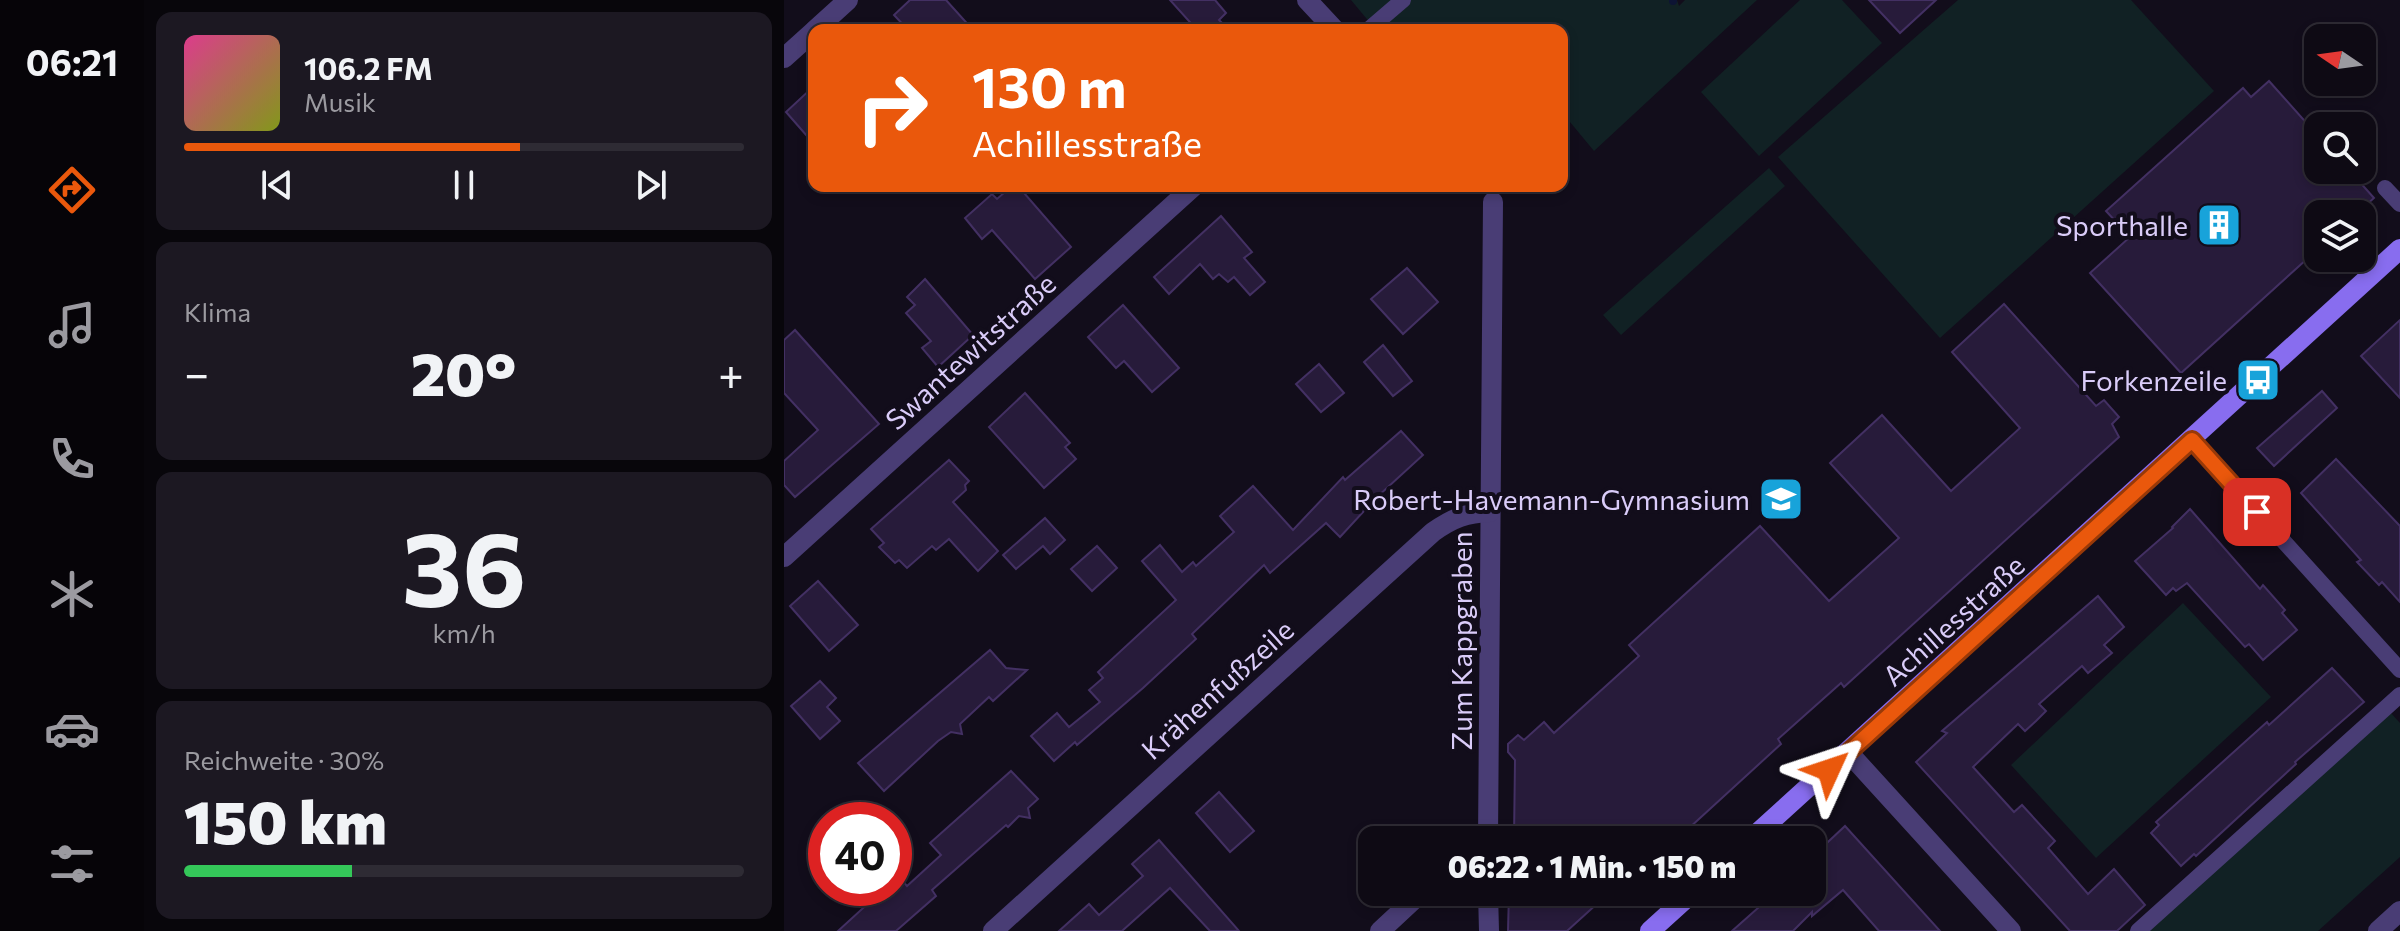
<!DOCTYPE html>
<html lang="de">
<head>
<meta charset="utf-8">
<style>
  body { margin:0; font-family:Commissioner,sans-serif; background:#1c1822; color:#f1f3f6; height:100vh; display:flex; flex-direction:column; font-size:30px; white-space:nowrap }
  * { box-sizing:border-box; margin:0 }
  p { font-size:26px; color:#9b9aa0 }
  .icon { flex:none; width:44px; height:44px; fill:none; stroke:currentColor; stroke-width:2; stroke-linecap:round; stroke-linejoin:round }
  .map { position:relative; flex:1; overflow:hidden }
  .panel { display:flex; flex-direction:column; gap:12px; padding:12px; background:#08060b; width:640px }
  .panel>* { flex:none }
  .hud { position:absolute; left:24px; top:24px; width:760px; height:168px; border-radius:16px; box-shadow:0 4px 12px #0003,0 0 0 2px #2e2b34; background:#ea580c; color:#fff; overflow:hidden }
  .needle { width:52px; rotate:283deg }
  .tools { position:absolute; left:1520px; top:24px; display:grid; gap:16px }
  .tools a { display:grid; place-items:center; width:72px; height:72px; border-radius:16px; background:#0e0a14; box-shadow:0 4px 12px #0003,0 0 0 2px #2e2b34; font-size:40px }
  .speed { position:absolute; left:24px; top:802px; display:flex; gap:16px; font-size:40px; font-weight:700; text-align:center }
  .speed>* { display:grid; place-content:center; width:104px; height:104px; border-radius:50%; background:#0e0a14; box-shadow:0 4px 12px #0003,0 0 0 2px #2e2b34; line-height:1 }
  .speed .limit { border:12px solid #d22; background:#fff; color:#111 }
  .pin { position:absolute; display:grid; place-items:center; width:68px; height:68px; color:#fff; margin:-34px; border-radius:16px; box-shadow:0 4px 12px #0006 }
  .me { position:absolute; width:88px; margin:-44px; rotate:48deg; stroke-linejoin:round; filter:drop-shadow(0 0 6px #0008) }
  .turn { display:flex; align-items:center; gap:28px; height:168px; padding:0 32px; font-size:36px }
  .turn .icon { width:104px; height:104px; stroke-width:2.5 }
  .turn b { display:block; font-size:56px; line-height:68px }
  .big { font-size:60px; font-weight:800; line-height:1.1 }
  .panel .tile { flex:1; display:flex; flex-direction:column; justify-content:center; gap:12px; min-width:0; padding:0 28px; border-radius:16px; background:#1c1822 }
  .panel .dial { align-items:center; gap:0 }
  .dial b { font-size:104px; line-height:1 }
  .song { display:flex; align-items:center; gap:24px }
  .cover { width:96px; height:96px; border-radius:12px; background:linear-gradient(135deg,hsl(330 70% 55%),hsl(70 70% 35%)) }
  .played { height:8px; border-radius:4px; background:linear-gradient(90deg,#ea580c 60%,#2e2b34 60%) }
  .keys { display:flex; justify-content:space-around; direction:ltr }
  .heat { display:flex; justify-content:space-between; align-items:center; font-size:44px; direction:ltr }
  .charge { height:12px; border-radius:6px; background:linear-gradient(90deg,#34c759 30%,#2e2b34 0) }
  .trip { position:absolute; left:574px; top:826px; width:468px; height:80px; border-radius:16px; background:#0e0a14; box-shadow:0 4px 12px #0003,0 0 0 2px #2e2b34; font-weight:800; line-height:80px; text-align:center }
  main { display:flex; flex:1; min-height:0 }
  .tab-bar { display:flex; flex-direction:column; width:144px; justify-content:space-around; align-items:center; background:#060408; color:#9b9aa0 }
  .tab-bar .icon { width:56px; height:56px }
  .tab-bar .active { color:#ea580c }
  .tab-bar b { font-size:36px; color:#f1f3f6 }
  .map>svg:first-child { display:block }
  .green { fill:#112124 }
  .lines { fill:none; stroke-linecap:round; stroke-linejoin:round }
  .stream { stroke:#0d1434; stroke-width:8 }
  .building { fill:#271b3a; stroke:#433063; stroke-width:2 }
  .lane { stroke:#493d75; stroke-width:16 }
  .street { stroke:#493d75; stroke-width:20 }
  .secondary { stroke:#886def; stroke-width:20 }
  .route-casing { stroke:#983908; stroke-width:20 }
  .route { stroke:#ea580c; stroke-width:14 }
  .labels { text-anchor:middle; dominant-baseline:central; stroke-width:8; stroke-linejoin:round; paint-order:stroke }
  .poi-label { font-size:28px; fill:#daccf9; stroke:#120d1b; text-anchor:end }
  .street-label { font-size:28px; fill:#daccf9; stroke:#120d1b }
</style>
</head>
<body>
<main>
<nav class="tab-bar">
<b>06:21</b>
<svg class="icon active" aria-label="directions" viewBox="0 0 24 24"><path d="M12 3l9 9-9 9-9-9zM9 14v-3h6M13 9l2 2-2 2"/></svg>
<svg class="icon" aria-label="music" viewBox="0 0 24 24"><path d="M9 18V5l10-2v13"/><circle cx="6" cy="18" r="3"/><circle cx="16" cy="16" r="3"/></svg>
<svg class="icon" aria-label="phone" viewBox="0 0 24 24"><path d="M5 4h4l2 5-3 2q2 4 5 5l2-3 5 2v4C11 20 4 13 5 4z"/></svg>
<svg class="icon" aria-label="climate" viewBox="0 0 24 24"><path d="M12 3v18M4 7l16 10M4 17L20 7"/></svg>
<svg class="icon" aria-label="car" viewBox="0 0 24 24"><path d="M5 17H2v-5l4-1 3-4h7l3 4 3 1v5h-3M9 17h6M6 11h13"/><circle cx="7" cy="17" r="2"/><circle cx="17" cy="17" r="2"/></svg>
<svg class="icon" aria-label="filters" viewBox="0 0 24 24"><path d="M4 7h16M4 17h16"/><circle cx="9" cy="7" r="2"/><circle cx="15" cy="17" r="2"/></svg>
</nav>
<section class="panel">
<div class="tile">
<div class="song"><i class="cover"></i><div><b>106.2 FM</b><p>Musik</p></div></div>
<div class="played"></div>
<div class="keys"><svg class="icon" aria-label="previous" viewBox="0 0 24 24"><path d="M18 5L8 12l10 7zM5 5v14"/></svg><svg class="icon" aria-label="pause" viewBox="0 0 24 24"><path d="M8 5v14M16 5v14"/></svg><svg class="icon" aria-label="next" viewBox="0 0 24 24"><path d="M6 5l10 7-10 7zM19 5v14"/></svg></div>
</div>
<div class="tile"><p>Klima</p>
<div class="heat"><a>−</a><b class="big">20°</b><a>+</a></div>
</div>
<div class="tile dial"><b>36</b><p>km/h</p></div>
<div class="tile"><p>Reichweite · 30%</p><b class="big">150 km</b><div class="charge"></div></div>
</section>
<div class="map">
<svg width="1616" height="931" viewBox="0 0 1616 931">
  <rect width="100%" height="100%" fill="#120d1b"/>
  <g class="green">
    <polygon points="567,0 893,0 895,6 901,0 973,0 810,151 786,122 778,128 778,30 592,30"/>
    <polygon points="1016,0 1058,0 1098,43 975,156 917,92"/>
    <polygon points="1174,0 1347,0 1430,91 1156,338 994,157"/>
    <polygon points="985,168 1001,186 837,335 819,315"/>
    <polygon points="1399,603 1487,697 1312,858 1227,765"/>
    <polygon points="1606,712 1616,723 1616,857 1534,931 1364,931"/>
  </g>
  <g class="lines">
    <polyline class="stream" points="889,0 889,1"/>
  </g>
  <g class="building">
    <polygon points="126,0 162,0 189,30 124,30 110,15"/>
    <polygon points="386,0 431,0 442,13 435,20 445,30 413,30"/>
    <polygon points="1085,0 1152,0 1116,33"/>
    <polygon points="1485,81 1534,136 1534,170 1565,170 1590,198 1572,214 1534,214 1534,249 1397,373 1306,273 1346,237 1322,211 1459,88 1467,97"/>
    <polygon points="30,86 30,144 2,112"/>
    <polygon points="228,186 234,186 287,247 251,279 208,230 198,239 181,218 208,194 213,199"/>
    <polygon points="437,216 468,252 460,258 481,282 466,295 450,277 444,282 435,274 429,279 416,264 385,294 370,277"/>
    <polygon points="623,268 654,302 619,334 587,299"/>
    <polygon points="141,279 189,335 154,367 138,348 147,341 122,313 131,305 123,297"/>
    <polygon points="1220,304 1312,406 1320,400 1335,417 1328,424 1335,437 1060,687 1057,683 994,739 997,744 892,840 730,840 731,760 724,752 724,744 734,735 740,740 760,722 770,733 855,656 845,645 976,526 1045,601 1115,538 1046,463 1098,415 1167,491 1236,428 1168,352"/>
    <polygon points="339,305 395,368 368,392 340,361 332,368 304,337"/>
    <polygon points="1616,320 1616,398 1577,356"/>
    <polygon points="11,330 95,424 11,497 0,485 0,461 34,430 0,393 0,340"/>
    <polygon points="599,345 628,381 609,396 580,362"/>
    <polygon points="535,364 560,393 537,412 512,384"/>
    <polygon points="1538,391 1553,408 1490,466 1473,448"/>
    <polygon points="241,393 286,443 281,447 292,459 260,488 205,427"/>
    <polygon points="617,431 639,455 592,498 556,537 542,523 486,573 480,565 408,634 412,639 359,688 293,745 291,742 270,761 247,736 273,713 285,727 316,702 305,690 319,678 314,672 392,600 358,561 376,545 398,572 409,562 412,566 450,532 436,516 469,486 509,530 559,477 561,480"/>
    <polygon points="1552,459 1616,526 1616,602 1598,582 1595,585 1573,562 1577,560 1517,493"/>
    <polygon points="165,460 185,481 181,485 182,490 169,502 214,551 194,571 165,539 152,550 148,546 123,568 115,560 111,563 95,547 100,543 87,529"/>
    <polygon points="1406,509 1476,589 1479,585 1501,610 1498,613 1513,630 1479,660 1465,644 1461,647 1403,583 1392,591 1389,588 1382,595 1351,561 1389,528 1388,527"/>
    <polygon points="261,518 281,540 266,554 259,546 232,569 219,555"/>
    <polygon points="313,546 333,568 308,591 287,569"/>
    <polygon points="34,581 74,625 45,651 6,606"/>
    <polygon points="1314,596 1340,627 1320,645 1328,653 1304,673 1298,666 1255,704 1262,711 1252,721 1241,731 1234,724 1189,767 1230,812 1238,805 1271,841 1264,848 1304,894 1330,869 1361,905 1333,931 1286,931 1132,762 1163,733 1158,731"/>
    <polygon points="206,650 222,668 243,670 209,701 205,697 176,724 178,734 167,732 154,741 100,791 74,763"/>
    <polygon points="1548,668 1580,702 1511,762 1512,764 1412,856 1410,854 1397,866 1367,833 1375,825 1372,822 1483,722 1485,725"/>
    <polygon points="36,681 52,698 43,707 56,721 36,739 7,706"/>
    <polygon points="227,771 254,799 244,808 246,818 235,816 224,827 222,825 148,890 152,896 112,931 54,931 101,888 110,888 110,880 114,876 123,886 157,855 146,843"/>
    <polygon points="435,792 470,831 446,852 412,813"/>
    <polygon points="1061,826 1156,931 1095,931 1059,890 1028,916 1028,912 1009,931 948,931 992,892 1028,892 1028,857"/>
    <polygon points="375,840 455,931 426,931 386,888 338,931 275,931 305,904 315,915 359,876 348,864"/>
    <polygon points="725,892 826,892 783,931 724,931"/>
  </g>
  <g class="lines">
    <g class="lane">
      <polyline points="584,30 619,0"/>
      <polyline points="1601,188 1616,204"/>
      <polyline points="1408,440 1616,670"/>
      <polyline points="1354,931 1616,695"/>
    </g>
    <g class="street">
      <polyline points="523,0 551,30"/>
      <polyline points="31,30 64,0"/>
      <polyline points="0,58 30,31"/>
      <polyline points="0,557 410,186"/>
      <polyline points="1064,752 1227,931"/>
      <polyline points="704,840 709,202"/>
      <polyline points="704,892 705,931"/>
      <path d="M209,931L649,532C669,518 682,513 706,512"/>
      <polyline points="596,931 638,892"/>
      <polyline points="1594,931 1616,911"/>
    </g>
    <g class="secondary">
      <polyline points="966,840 1616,249"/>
      <polyline points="866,931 909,892"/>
    </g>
  </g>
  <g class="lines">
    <g class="route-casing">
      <polyline id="route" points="1045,770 1408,440 1473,512"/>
    </g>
    <use href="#route" class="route"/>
  </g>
  <defs>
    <g id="building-square" transform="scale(2.3)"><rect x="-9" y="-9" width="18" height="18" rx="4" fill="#18a3da" stroke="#120d1b"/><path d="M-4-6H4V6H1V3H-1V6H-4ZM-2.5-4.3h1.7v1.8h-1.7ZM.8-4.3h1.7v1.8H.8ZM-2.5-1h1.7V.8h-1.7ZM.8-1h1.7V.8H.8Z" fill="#fff"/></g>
    <g id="bus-square" transform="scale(2.3)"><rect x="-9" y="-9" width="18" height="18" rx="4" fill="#18a3da" stroke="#120d1b"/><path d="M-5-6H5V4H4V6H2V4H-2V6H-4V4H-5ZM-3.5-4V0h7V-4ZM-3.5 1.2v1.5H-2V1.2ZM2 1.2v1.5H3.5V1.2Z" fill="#fff"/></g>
    <g id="school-square" transform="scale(2.3)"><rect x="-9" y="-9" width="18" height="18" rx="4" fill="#18a3da" stroke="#120d1b"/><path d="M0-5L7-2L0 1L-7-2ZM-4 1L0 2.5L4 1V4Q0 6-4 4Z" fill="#fff"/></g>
  </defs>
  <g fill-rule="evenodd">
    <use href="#building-square" x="1435" y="225"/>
    <use href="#bus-square" x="1474" y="380"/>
    <use href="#school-square" x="997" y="499"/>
  </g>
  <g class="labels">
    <g class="poi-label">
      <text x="1404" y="225">Sporthalle</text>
      <text x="1443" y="380">Forkenzeile</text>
      <text x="966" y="499">Robert-Havemann-Gymnasium</text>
    </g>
    <g class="street-label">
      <text transform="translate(186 351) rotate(-42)">Swantewitstraße</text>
      <text transform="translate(1169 620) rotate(-42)">Achillesstraße</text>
      <text transform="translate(677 641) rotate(-90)">Zum Kappgraben</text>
      <text transform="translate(433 689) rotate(-42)">Krähenfußzeile</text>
    </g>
  </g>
</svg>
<div class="tools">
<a><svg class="needle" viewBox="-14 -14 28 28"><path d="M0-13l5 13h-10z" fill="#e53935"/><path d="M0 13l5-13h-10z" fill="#9b9aa0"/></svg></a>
<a><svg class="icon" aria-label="search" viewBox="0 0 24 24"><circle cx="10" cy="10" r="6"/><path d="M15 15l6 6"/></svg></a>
<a><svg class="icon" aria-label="layers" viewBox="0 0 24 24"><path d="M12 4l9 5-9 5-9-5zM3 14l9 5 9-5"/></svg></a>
</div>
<div class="speed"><div class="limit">40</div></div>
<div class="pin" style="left:1473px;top:512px;background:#d93025"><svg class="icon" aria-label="arrive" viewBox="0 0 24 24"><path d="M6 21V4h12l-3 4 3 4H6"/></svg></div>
<svg class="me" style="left:1045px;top:770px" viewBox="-20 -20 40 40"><path d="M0-17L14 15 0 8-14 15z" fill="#ea580c" stroke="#fff" stroke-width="4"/></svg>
<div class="trip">06:22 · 1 Min. · 150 m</div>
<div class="hud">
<div class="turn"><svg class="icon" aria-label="right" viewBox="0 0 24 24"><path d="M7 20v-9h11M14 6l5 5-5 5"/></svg><div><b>130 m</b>Achillesstraße</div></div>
</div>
</div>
</main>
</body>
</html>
